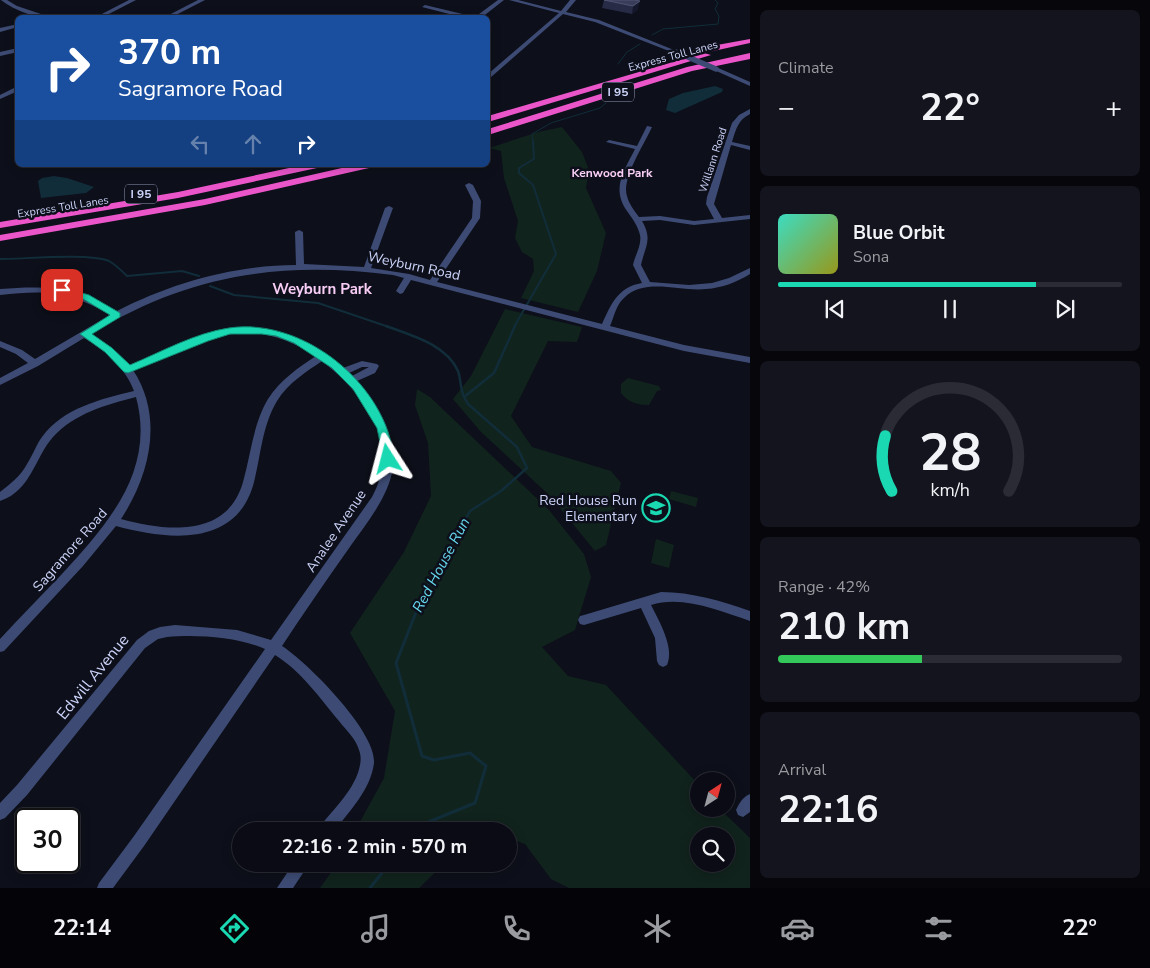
<!DOCTYPE html>
<html lang="en">
<head>
<meta charset="utf-8">
<style>
  body { margin:0; font-family:"Nunito Sans",sans-serif; background:#13141d; color:#f1f3f6; height:100vh; display:flex; flex-direction:column; font-size:19px; white-space:nowrap }
  * { box-sizing:border-box; margin:0 }
  p { font-size:16px; color:#999ba0 }
  .icon { flex:none; width:28px; height:28px; fill:none; stroke:currentColor; stroke-width:2; stroke-linecap:round; stroke-linejoin:round }
  .map { position:relative; flex:1; overflow:hidden }
  .drawer { display:flex; flex-direction:column; gap:10px; padding:10px; background:#06060b; width:400px }
  .drawer>* { flex:none }
  .top-card { position:absolute; left:15px; top:15px; width:475px; height:152px; border-radius:8px; box-shadow:0 2px 12px #0003,0 0 0 1px #2a2b34; background:#1a4fa0; color:#fff; overflow:hidden }
  .needle { width:32px; rotate:36deg }
  .tools { position:absolute; left:690px; top:772px; display:grid; gap:10px }
  .tools a { display:grid; place-items:center; width:45px; height:45px; border-radius:50%; background:#0a0b14; box-shadow:0 2px 12px #0003,0 0 0 1px #2a2b34; font-size:25px }
  .speed { position:absolute; left:15px; top:808px; display:flex; gap:10px; font-size:25px; font-weight:700; text-align:center }
  .speed>* { display:grid; place-content:center; width:65px; height:65px; border-radius:50%; background:#0a0b14; box-shadow:0 2px 12px #0003,0 0 0 1px #2a2b34; line-height:1 }
  .speed .limit { border:2px solid #111; border-radius:8px; background:#fff; color:#111 }
  .pin { position:absolute; display:grid; place-items:center; width:42px; height:42px; color:#fff; margin:-21px; border-radius:10px; box-shadow:0 2px 8px #0006 }
  .me { position:absolute; width:55px; margin:-28px; rotate:351deg; stroke-linejoin:round; filter:drop-shadow(0 0 4px #0008) }
  .turn { display:flex; align-items:center; gap:18px; height:105px; padding:0 20px; font-size:22px }
  .turn .icon { width:65px; height:65px; stroke-width:2.5 }
  .turn b { display:block; font-size:35px; line-height:42px }
  .lanes { display:flex; align-items:center; height:48px; padding:0 20px; background:#0003; justify-content:center; gap:25px; direction:ltr }
  .lanes .off { opacity:.35 }
  .big { font-size:38px; font-weight:700; line-height:1.1 }
  .drawer .card { flex:1; display:flex; flex-direction:column; justify-content:center; gap:8px; min-width:0; padding:0 18px; border-radius:8px; background:#13141d }
  .drawer .dial { align-items:center; gap:0 }
  .dial svg { height:130px; overflow:visible; fill:none; stroke:#2a2b34; stroke-width:7; stroke-linecap:round; text-anchor:middle }
  .dial text { fill:#f1f3f6; stroke:none }
  .song { display:flex; align-items:center; gap:15px }
  .cover { width:60px; height:60px; border-radius:8px; background:linear-gradient(135deg,hsl(170 70% 55%),hsl(60 70% 35%)) }
  .played { height:5px; border-radius:2px; background:linear-gradient(90deg,#19d8b2 75%,#2a2b34 75%) }
  .keys { display:flex; justify-content:space-around; direction:ltr }
  .heat { display:flex; justify-content:space-between; align-items:center; font-size:28px; direction:ltr }
  .charge { height:8px; border-radius:4px; background:linear-gradient(90deg,#34c759 42%,#2a2b34 0) }
  .trip { position:absolute; left:232px; top:822px; width:285px; height:50px; border-radius:25px; background:#0a0b14; box-shadow:0 2px 12px #0003,0 0 0 1px #2a2b34; font-weight:700; line-height:50px; text-align:center }
  .tab-bar { display:flex; height:80px; justify-content:space-around; align-items:center; background:#040408; color:#999ba0 }
  .tab-bar .icon { width:35px; height:35px }
  .tab-bar .current { color:#19d8b2 }
  .tab-bar b { font-size:22px; color:#f1f3f6 }
  main { display:flex; flex:1; min-height:0 }
  .map>svg:first-child { display:block }
  .green { fill:#11231d; fill-rule:evenodd }
  .water { fill:#112d3a }
  .lines { fill:none; stroke-linecap:round; stroke-linejoin:round }
  .stream-far3 { stroke:#112d3a; stroke-width:1 }
  .stream-far2 { stroke:#112d3a; stroke-width:2 }
  .stream-far1 { stroke:#112d3a; stroke-width:2.5 }
  .stream { stroke:#112d3a; stroke-width:3 }
  .minor { fill:#3d4b74; fill-rule:evenodd }
  .highway { fill:#eb55ca; fill-rule:evenodd }
  .minor-bridge { stroke:#3d4b74; stroke-width:5.5 }
  .wall { fill:#272b46 }
  .shaded-wall { fill:#15182d }
  .building { fill:#393d5a; stroke:#505573 }
  .route { fill:#19d8b2; stroke:#108c74 }
  .labels { text-anchor:middle; dominant-baseline:central; stroke-width:5; stroke-linejoin:round; paint-order:stroke }
  .far-street-label { font-size:11px; fill:#ccd4f9; stroke:#0d0f1a }
  .shield { fill:#0d0f1a; stroke:#9399b6; stroke-width:1 }
  .shield-label { font-size:12px; font-weight:bold; fill:#ccd4f9 }
  .far-neighbourhood-label { font-size:12px; font-weight:bold; fill:#f9cef6; stroke:#0d0f1a }
  .street-label { font-size:14px; fill:#ccd4f9; stroke:#0d0f1a }
  .poi-label { font-size:14px; fill:#ccd4f9; stroke:#0d0f1a; text-anchor:end }
  .neighbourhood-label { font-size:15px; font-weight:bold; fill:#f9cef6; stroke:#0d0f1a }
  .water-label { font-size:15px; font-style:italic; fill:#66d7ed; stroke:#0d0f1a }
  .near-street-label { font-size:16px; fill:#ccd4f9; stroke:#0d0f1a }
</style>
</head>
<body>
<main>
<div class="map">
<svg width="750" height="888" viewBox="0 0 750 888">
  <rect width="100%" height="100%" fill="#0d0f1a"/>
  <g class="green">
    <polygon points="562,127 582,152 589,170 586,188 606,233 597,271 578,312 521,298 534,271 533,259 522,252 515,238 518,221 504,178 501,151 489,148 538,132"/>
    <polygon points="505,309 582,327 577,342 548,341 511,416 532,447 611,471 621,483 606,545 595,551 550,496 480,431 453,399 471,376"/>
    <path d="M628,378L659,386L661,390L657,391L649,405C637,405 628,402 621,393V384Z"/>
    <path d="M417,389L430,397L549,510L584,554L591,577L575,630L542,647L568,676L606,685L699,785V809H720L750,838V888H569L551,879L525,844L509,838V831H355L384,778L395,711L350,633L404,552L431,496L428,443L415,405ZM699,836H726V864H699Z"/>
    <polygon points="671,491 698,498 696,507 669,499"/>
    <polygon points="656,539 674,545 669,568 651,563"/>
    <polygon points="337,864 444,864 419,888 320,888"/>
  </g>
  <g class="water">
    <polygon points="715,86 723,89 722,92 675,113 666,110 669,99 683,93"/>
    <polygon points="54,176 67,178 94,187 86,193 41,198 38,181 42,178"/>
  </g>
  <g class="lines">
    <g class="stream-far3">
      <polyline points="652,35 663,29 718,24 719,16 715,9 718,3 715,0"/>
      <polyline points="618,64 627,52 640,44"/>
      <polyline points="533,142 532,134 551,123 600,108 606,103"/>
    </g>
    <g class="stream-far2">
      <path d="M0,259C25,259 88,253 109,261C116,265 121,270 127,276L182,271L199,276"/>
      <polyline points="210,286 234,295 318,303 389,327"/>
      <polyline points="514,327 556,254 533,185 519,173 519,168 534,159 533,141"/>
    </g>
    <g class="stream-far1">
      <path d="M386,326C410,335 446,344 458,371C461,379 460,388 464,397"/>
      <polyline points="436,570 470,511 501,491 527,468 517,447 468,404 464,397 494,373 515,326"/>
    </g>
    <g class="stream">
      <polyline points="416,831 421,825 475,803 486,766 470,753 434,760 422,756 396,663 424,592 437,569"/>
      <polyline points="370,888 389,864"/>
    </g>
    <g class="minor">
      <path d="M1,0H7L17,6L53,18C36,18 15,11 1,0Z"/>
      <polygon points="129,0 136,0 101,18 94,18"/>
      <polygon points="198,0 205,0 170,18 163,18"/>
      <polygon points="498,0 504,0 481,18 465,18 422,7 425,5 475,17"/>
      <polygon points="509,0 518,0 561,11 570,0 576,0 566,12 599,20 679,52 674,53 595,22 563,14 490,78 488,79 488,74 559,13"/>
      <polygon points="18,24 18,27 0,32 0,28"/>
      <polygon points="18,48 18,52 0,56 0,52"/>
      <polygon points="716,67 750,82 750,86 714,70 713,69"/>
      <polygon points="18,86 18,91 0,99 0,95"/>
      <path d="M750,109V114C738,120 736,129 732,142L750,146V150L731,145L714,204L722,218L750,215V219L694,225L660,220L642,221C653,240 645,246 641,265L650,282L689,285L712,283L729,278L750,268V274C737,282 722,288 706,289C680,292 645,277 624,298C616,305 614,317 610,326L684,345L750,357V363L684,351L411,280L403,293L400,294L396,291L404,278L393,275C280,261 189,274 91,334L112,348L129,365C216,329 260,303 343,368L362,361L377,364L379,366L375,373L357,381C378,404 396,436 393,467C389,498 364,526 347,551C325,582 303,614 282,646C307,662 377,732 374,763C371,789 349,812 334,831H318L320,826C334,809 356,788 360,765C361,760 361,755 359,750C356,739 346,730 339,721C319,697 302,672 275,655L144,846L113,888H97L99,883L134,836L265,649C239,637 196,634 167,637L158,639L145,648L27,795L5,818L0,820V803L17,785L137,640L149,631L160,627L175,625L237,630L271,640L372,497C402,443 364,394 322,361C306,372 288,383 277,401C262,426 261,455 254,482C237,548 168,540 116,526L83,566L4,651L0,652V639C20,617 41,596 61,575C107,525 156,471 136,397C106,405 75,413 53,437C35,457 31,491 0,501V492C10,484 21,476 27,464C33,455 36,445 42,437C63,408 101,399 134,391C125,367 106,351 84,338L38,366L0,385V378L28,363L16,354L0,347V341L22,350L35,359L110,315C69,291 46,290 0,295V289C48,285 74,287 117,311C171,283 235,265 296,265L295,232L299,230L303,232L304,264L364,267L385,208L389,206L393,208L371,268L409,274L430,280L472,218L473,201L465,185L469,183L473,185L481,201L480,218L437,282L602,324C611,304 618,287 642,283L633,265C635,255 642,245 640,235C638,226 632,218 627,211C611,188 624,171 635,149L606,142L609,140L637,146L647,126L652,127C645,143 621,179 627,196C629,204 634,210 639,217L660,216L694,221L714,219L706,204L707,197L732,123L739,115ZM238,333C269,332 289,340 316,356C298,368 280,380 268,399C253,424 251,454 243,482C227,539 165,531 121,519C150,475 164,417 133,370C167,356 200,339 238,333ZM362,367H369L352,376L349,373Z"/>
      <path d="M661,592C692,592 721,601 750,611V621C720,611 683,595 651,605C659,621 675,648 667,665L663,667L659,665L657,661L655,638L641,608L584,625L580,624L578,620L580,616L584,615Z"/>
      <path d="M750,794V812L743,817L738,815L736,810C739,803 743,797 750,794Z"/>
      <polygon points="293,864 309,864 293,888 277,888"/>
    </g>
    <g class="highway">
      <polygon points="750,39 750,43 695,55 691,52 695,49"/>
      <polygon points="704,53 711,55 488,122 488,116"/>
      <polygon points="750,53 750,59 692,71 488,135 488,129 687,67"/>
      <polygon points="303,165 322,165 317,168 178,198 0,228 0,222 178,192"/>
      <polygon points="355,165 374,165 369,168 205,205 0,241 0,235 205,199"/>
    </g>
    <polyline class="minor-bridge" points="676,52 716,69"/>
  </g>
  <polygon class="wall" points="604,0 634,0 638,9 632,14 602,8"/>
  <polygon class="shaded-wall" points="640,1 638,9 632,14 633,6"/>
  <polygon class="building" points="604,0 634,0 640,1 633,6"/>
  <path class="route" d="M62,287L89,295L120,313V317L92,334L112,348L130,365C161,352 195,333 229,328C304,317 387,385 394,459L388,463L384,462L377,428L353,389L332,368L294,343L276,336L262,334H230L208,341L128,373L124,372L105,352L80,334L110,315L83,299L59,292V288Z"/>
  <defs>
    <g id="school-ring" transform="scale(1.4375)"><circle r="9.5" fill="#0d0f1a" stroke="#19d8b2" stroke-width="1.5"/><path d="M0-5L7-2L0 1L-7-2ZM-4 1L0 2.5L4 1V4Q0 6-4 4Z" fill="#19d8b2"/></g>
  </defs>
  <g fill-rule="evenodd">
    <use href="#school-ring" x="656" y="508"/>
  </g>
  <g class="labels">
    <g class="far-street-label">
      <text transform="translate(673 56) rotate(-15)">Express Toll Lanes</text>
      <text transform="translate(713 160) rotate(-72)">Willann Road</text>
      <text transform="translate(63 207) rotate(-9)">Express Toll Lanes</text>
    </g>
    <g class="shield">
      <rect x="602" y="82.5" width="32" height="19" rx="4"/>
      <rect x="125" y="184.5" width="32" height="19" rx="4"/>
    </g>
    <g class="shield-label">
      <text x="618" y="92">I 95</text>
      <text x="141" y="194">I 95</text>
    </g>
    <g class="far-neighbourhood-label">
      <text x="612" y="173">Kenwood Park</text>
    </g>
    <g class="street-label">
      <text transform="translate(414 266) rotate(12)">Weyburn Road</text>
      <text transform="translate(336 531) rotate(-56)">Analee Avenue</text>
      <text transform="translate(70 550) rotate(-49)">Sagramore Road</text>
    </g>
    <g class="poi-label">
      <text x="637" y="500">Red House Run<tspan x="637" dy="16">Elementary</tspan></text>
    </g>
    <g class="neighbourhood-label">
      <text x="322" y="289">Weyburn Park</text>
    </g>
    <g class="water-label">
      <text transform="translate(441 565) rotate(-62)">Red House Run</text>
    </g>
    <g class="near-street-label">
      <text transform="translate(93 677) rotate(-51)">Edwill Avenue</text>
    </g>
  </g>
</svg>
<div class="tools">
<a><svg class="needle" viewBox="-14 -14 28 28"><path d="M0-13l5 13h-10z" fill="#e53935"/><path d="M0 13l5-13h-10z" fill="#999ba0"/></svg></a>
<a><svg class="icon" aria-label="search" viewBox="0 0 24 24"><circle cx="10" cy="10" r="6"/><path d="M15 15l6 6"/></svg></a>
</div>
<div class="speed"><div class="limit">30</div></div>
<div class="pin" style="left:62px;top:290px;background:#d93025"><svg class="icon" aria-label="arrive" viewBox="0 0 24 24"><path d="M6 21V4h12l-3 4 3 4H6"/></svg></div>
<svg class="me" style="left:388px;top:459px" viewBox="-20 -20 40 40"><path d="M0-17L14 15 0 8-14 15z" fill="#19d8b2" stroke="#fff" stroke-width="4"/></svg>
<div class="trip">22:16 · 2 min · 570 m</div>
<div class="top-card">
<div class="turn"><svg class="icon" aria-label="right" viewBox="0 0 24 24"><path d="M7 20v-9h11M14 6l5 5-5 5"/></svg><div><b>370 m</b>Sagramore Road</div></div>
<div class="lanes"><svg class="icon off" aria-label="left" viewBox="0 0 24 24"><path d="M17 20v-9H6M10 6l-5 5 5 5"/></svg><svg class="icon off" aria-label="ahead" viewBox="0 0 24 24"><path d="M12 20V5M6 11l6-6 6 6"/></svg><svg class="icon" aria-label="right" viewBox="0 0 24 24"><path d="M7 20v-9h11M14 6l5 5-5 5"/></svg></div>
</div>
</div>
<section class="drawer">
<div class="card"><p>Climate</p>
<div class="heat"><a>−</a><b class="big">22°</b><a>+</a></div>
</div>
<div class="card">
<div class="song"><i class="cover"></i><div><b>Blue Orbit</b><p>Sona</p></div></div>
<div class="played"></div>
<div class="keys"><svg class="icon" aria-label="previous" viewBox="0 0 24 24"><path d="M18 5L8 12l10 7zM5 5v14"/></svg><svg class="icon" aria-label="pause" viewBox="0 0 24 24"><path d="M8 5v14M16 5v14"/></svg><svg class="icon" aria-label="next" viewBox="0 0 24 24"><path d="M6 5l10 7-10 7zM19 5v14"/></svg></div>
</div>
<div class="card dial"><svg viewBox="0 0 100 80">
<path d="M14 69A42 42 0 1 1 86 69"/>
<path d="M14 69A42 42 0 0 1 10 35" stroke="#19d8b2"/>
<text x="50" y="56" font-size="32" font-weight="700">28</text>
<text x="50" y="72" font-size="11">km/h</text>
</svg></div>
<div class="card"><p>Range · 42%</p><b class="big">210 km</b><div class="charge"></div></div>
<div class="card"><p>Arrival</p><b class="big">22:16</b></div>
</section>
</main>
<nav class="tab-bar">
<b>22:14</b>
<svg class="icon current" aria-label="directions" viewBox="0 0 24 24"><path d="M12 3l9 9-9 9-9-9zM9 14v-3h6M13 9l2 2-2 2"/></svg>
<svg class="icon" aria-label="music" viewBox="0 0 24 24"><path d="M9 18V5l10-2v13"/><circle cx="6" cy="18" r="3"/><circle cx="16" cy="16" r="3"/></svg>
<svg class="icon" aria-label="phone" viewBox="0 0 24 24"><path d="M5 4h4l2 5-3 2q2 4 5 5l2-3 5 2v4C11 20 4 13 5 4z"/></svg>
<svg class="icon" aria-label="climate" viewBox="0 0 24 24"><path d="M12 3v18M4 7l16 10M4 17L20 7"/></svg>
<svg class="icon" aria-label="car" viewBox="0 0 24 24"><path d="M5 17H2v-5l4-1 3-4h7l3 4 3 1v5h-3M9 17h6M6 11h13"/><circle cx="7" cy="17" r="2"/><circle cx="17" cy="17" r="2"/></svg>
<svg class="icon" aria-label="filters" viewBox="0 0 24 24"><path d="M4 7h16M4 17h16"/><circle cx="9" cy="7" r="2"/><circle cx="15" cy="17" r="2"/></svg>
<b>22°</b>
</nav>
</body>
</html>
